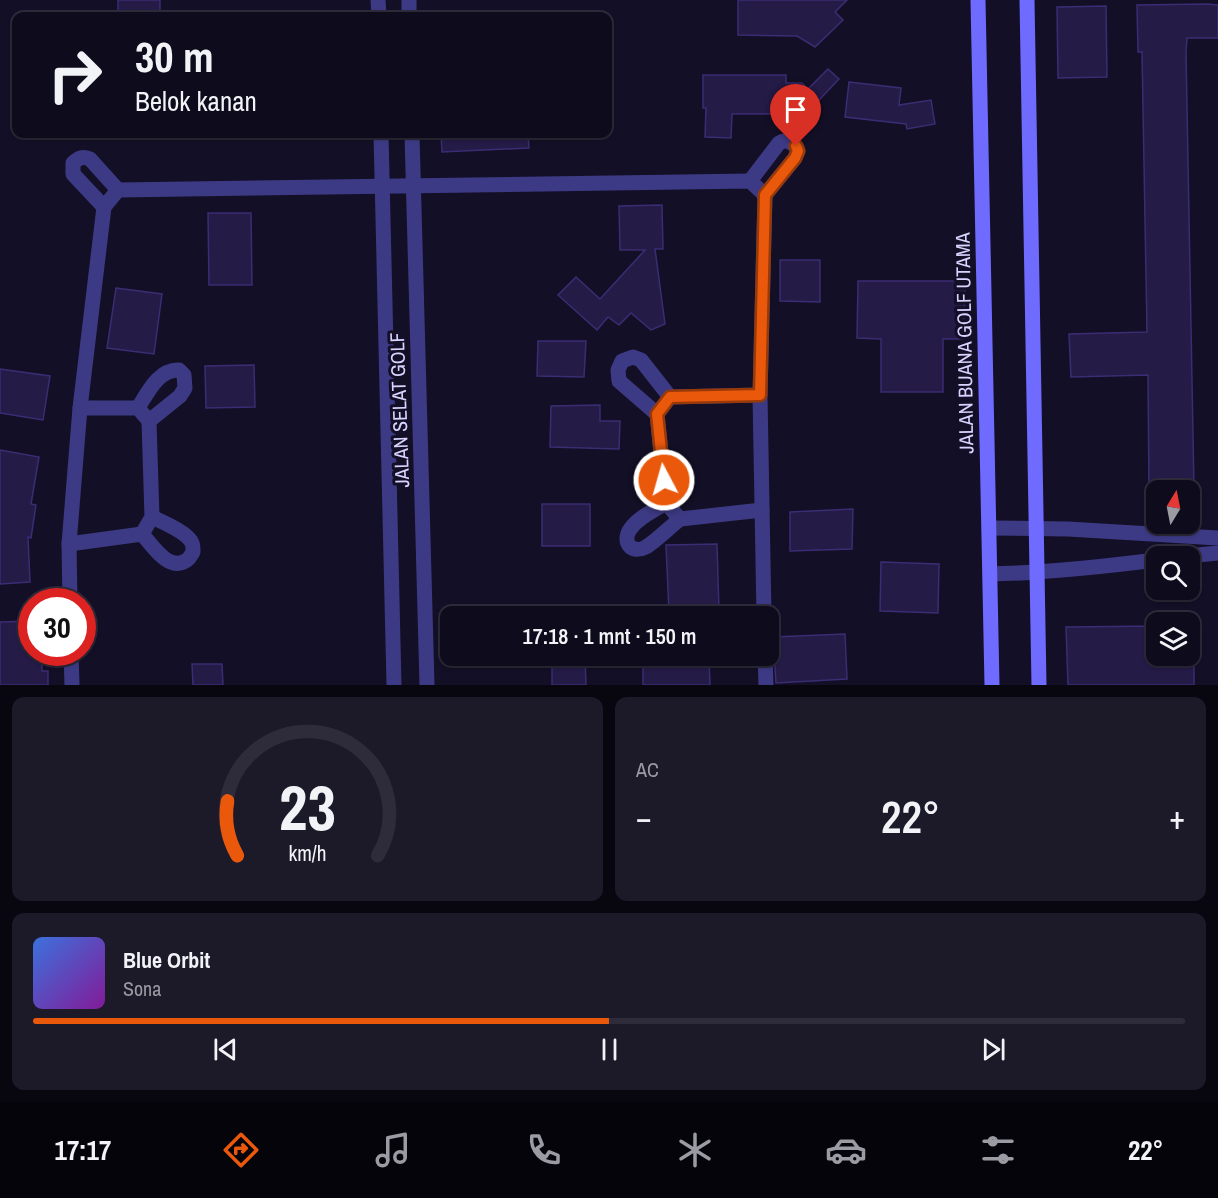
<!DOCTYPE html>
<html lang="id">
<head>
<meta charset="utf-8">
<style>
  body { margin:0; font-family:"Archivo Narrow",sans-serif; background:#1c1929; color:#f1f3f6; height:100vh; display:flex; flex-direction:column; font-size:22px; white-space:nowrap }
  * { box-sizing:border-box; margin:0 }
  p { font-size:20px; color:#9b9ba3 }
  .icon { flex:none; width:33px; height:33px; fill:none; stroke:currentColor; stroke-width:2; stroke-linecap:round; stroke-linejoin:round }
  .map { position:relative; height:685px; overflow:hidden }
  .panel { display:flex; flex-direction:column; gap:12px; padding:12px; background:#08060f; flex:1 }
  .panel>* { flex:none }
  .banner { position:absolute; left:12px; top:12px; width:600px; height:126px; border-radius:12px; box-shadow:0 2px 4px #0004,0 0 0 2px #2e2b3b; background:#0e0b1c; color:#f1f3f6; overflow:hidden }
  .needle { width:39px; rotate:10deg }
  .tools { position:absolute; left:1146px; top:480px; display:grid; gap:12px }
  .tools a { display:grid; place-items:center; width:54px; height:54px; border-radius:12px; background:#0e0b1c; box-shadow:0 2px 4px #0004,0 0 0 2px #2e2b3b; font-size:30px }
  .speed { position:absolute; left:18px; top:588px; display:flex; gap:12px; font-size:30px; font-weight:700; text-align:center }
  .speed>* { display:grid; place-content:center; width:78px; height:78px; border-radius:50%; background:#0e0b1c; box-shadow:0 2px 4px #0004,0 0 0 2px #2e2b3b; line-height:1 }
  .speed .limit { border:9px solid #d22; background:#fff; color:#111 }
  .pin { position:absolute; display:grid; place-items:center; width:51px; height:51px; color:#fff; margin:-62px -26px; border-radius:50% 50% 50% 0; rotate:-45deg; box-shadow:0 0 6px #0007 }
  .pin .icon { rotate:45deg }
  .me { position:absolute; width:66px; margin:-33px; rotate:354deg; stroke-linejoin:round; filter:drop-shadow(0 0 4px #0008) }
  .turn { display:flex; align-items:center; gap:21px; height:126px; padding:0 24px; font-size:27px }
  .turn .icon { width:78px; height:78px; stroke-width:2.5 }
  .turn b { display:block; font-size:42px; line-height:51px }
  .big { font-size:45px; font-weight:600; line-height:1.1 }
  .panel .card { flex:1; display:flex; flex-direction:column; justify-content:center; gap:9px; min-width:0; padding:0 21px; border-radius:12px; background:#1c1929 }
  .panel .dial { align-items:center; gap:0 }
  .dial svg { height:156px; overflow:visible; fill:none; stroke:#2e2b3b; stroke-width:7; stroke-linecap:round; text-anchor:middle }
  .dial text { fill:#f1f3f6; stroke:none }
  .song { display:flex; align-items:center; gap:18px }
  .cover { width:72px; height:72px; border-radius:9px; background:linear-gradient(135deg,hsl(220 70% 55%),hsl(290 70% 35%)) }
  .played { height:6px; border-radius:3px; background:linear-gradient(90deg,#ea580c 50%,#2e2b3b 50%) }
  .keys { display:flex; justify-content:space-around; direction:ltr }
  .heat { display:flex; justify-content:space-between; align-items:center; font-size:33px; direction:ltr }
  .panel .tiles { flex:1; display:grid; gap:12px; grid-template-columns:1fr 1fr }
  .card:last-child { grid-column:span 2 }
  .trip { position:absolute; left:440px; top:606px; width:339px; height:60px; border-radius:12px; background:#0e0b1c; box-shadow:0 2px 4px #0004,0 0 0 2px #2e2b3b; font-weight:600; line-height:60px; text-align:center }
  .tabs { display:flex; height:96px; justify-content:space-around; align-items:center; background:#06040b; color:#9b9ba3 }
  .tabs .icon { width:42px; height:42px }
  .tabs .selected { color:#ea580c }
  .tabs b { font-size:27px; color:#f1f3f6 }
  .map>svg:first-child { display:block }
  .building { fill:#241b47; stroke:#3b2d73; stroke-width:1.5 }
  .lines { fill:none; stroke-linecap:round; stroke-linejoin:round }
  .street { stroke:#3d3a85; stroke-width:15 }
  .secondary { stroke:#6f6bff; stroke-width:15 }
  .route-casing { stroke:#983908; stroke-width:15 }
  .route { stroke:#ea580c; stroke-width:10 }
  .labels { text-anchor:middle; dominant-baseline:central; stroke-width:6; stroke-linejoin:round; paint-order:stroke }
  .street-label { font-size:20px; fill:#d9d4ff; stroke:#130f26 }
</style>
</head>
<body>
<div class="map">
<svg width="1218" height="685" viewBox="0 0 1218 685">
  <rect width="100%" height="100%" fill="#130f26"/>
  <g class="building">
    <rect x="118" y="0" width="42" height="16"/>
    <polygon points="738,0 847,0 835,12 843,20 815,47 797,36 738,35"/>
    <polygon points="1208,4 1218,5 1218,38 1187,38 1186,52 1194,490 1149,490 1148,375 1071,377 1069,334 1147,332 1142,52 1138,52 1137,5"/>
    <polygon points="1106,6 1107,77 1058,78 1057,7"/>
    <polygon points="828,69 839,79 803,117 789,104 780,114 732,114 731,138 705,137 706,108 703,108 703,75 786,75 786,83 802,83 808,89"/>
    <polygon points="849,82 901,88 899,105 931,100 935,124 907,129 906,124 845,117"/>
    <polygon points="441,134 528,134 529,148 442,152"/>
    <polygon points="662,205 663,249 655,249 665,324 651,330 631,313 619,325 608,317 597,330 558,295 576,277 600,299 645,250 620,250 619,206"/>
    <polygon points="208,213 251,213 252,285 209,285"/>
    <polygon points="780,260 820,260 820,302 780,301"/>
    <polygon points="858,281 965,281 964,339 943,339 943,392 881,392 881,339 857,338"/>
    <polygon points="116,288 162,294 154,354 107,348"/>
    <polygon points="538,341 586,341 584,377 537,376"/>
    <polygon points="254,365 255,407 206,408 205,366"/>
    <polygon points="0,369 50,376 43,420 0,413"/>
    <polygon points="600,405 600,421 620,421 619,449 550,447 551,406"/>
    <polygon points="0,450 39,457 31,504 36,505 31,538 28,537 30,582 0,584"/>
    <rect x="542" y="504" width="48" height="42"/>
    <polygon points="853,509 852,549 790,551 790,512"/>
    <polygon points="717,544 719,611 669,613 666,545"/>
    <polygon points="881,562 939,564 938,613 880,611"/>
    <polygon points="32,621 32,652 41,652 42,671 48,671 48,685 0,685 0,622"/>
    <polygon points="1156,626 1156,656 1194,656 1194,685 1068,685 1066,627"/>
    <polygon points="845,634 847,679 776,683 773,637"/>
    <polygon points="552,656 585,656 586,685 552,685"/>
    <polygon points="643,656 709,656 710,685 643,685"/>
    <polygon points="192,664 222,664 223,685 193,685"/>
  </g>
  <g class="lines">
    <g class="street">
      <polyline points="378,0 379,16"/>
      <polyline points="409,0 409,16"/>
      <polyline points="381,134 394,685"/>
      <polyline points="412,134 427,685"/>
      <path d="M750,181L779,143C786,138 795,143 798,151L795,158L765,195L760,395L764,616"/>
      <path d="M104,207L73,174V163C79,158 82,156 90,159L118,190"/>
      <polyline points="760,395 670,397 657,414 666,503 680,519 762,510"/>
      <path d="M138,408C147,394 158,369 179,370L184,375L185,388L180,396L149,421"/>
      <polyline points="657,414 619,381 618,370 622,361 633,357 641,360 670,397"/>
      <path d="M666,503C655,510 639,517 631,528C621,541 631,555 646,547C656,541 670,527 680,519"/>
      <polyline points="989,528 1068,529 1218,538"/>
      <path d="M142,534C152,545 169,573 187,560C190,558 191,555 193,552C193,550 193,545 192,543C187,532 162,522 152,517"/>
      <polyline points="69,544 142,534 152,517 149,421 138,408 80,408"/>
      <polyline points="1188,556 1218,553"/>
      <path d="M990,574C1047,573 1100,567 1156,560"/>
      <polyline points="70,602 69,544 80,408 104,207 118,190 750,181 765,195"/>
      <polyline points="71,652 72,685"/>
      <polyline points="765,656 766,685"/>
    </g>
    <g class="secondary">
      <polyline points="978,0 992,685"/>
      <polyline points="1027,0 1039,685"/>
    </g>
  </g>
  <g class="lines">
    <g class="route-casing">
      <polyline id="route" points="664,480 657,414 670,397 760,395 765,195 795,158 798,151 796,146"/>
    </g>
    <use href="#route" class="route"/>
  </g>
  <g class="labels">
    <g class="street-label">
      <text transform="translate(964 343) rotate(-91)">JALAN BUANA GOLF UTAMA</text>
      <text transform="translate(399 410) rotate(-92)">JALAN SELAT GOLF</text>
    </g>
  </g>
</svg>
<div class="tools">
<a><svg class="needle" viewBox="-14 -14 28 28"><path d="M0-13l5 13h-10z" fill="#e53935"/><path d="M0 13l5-13h-10z" fill="#9b9ba3"/></svg></a>
<a><svg class="icon" aria-label="search" viewBox="0 0 24 24"><circle cx="10" cy="10" r="6"/><path d="M15 15l6 6"/></svg></a>
<a><svg class="icon" aria-label="layers" viewBox="0 0 24 24"><path d="M12 4l9 5-9 5-9-5zM3 14l9 5 9-5"/></svg></a>
</div>
<div class="speed"><div class="limit">30</div></div>
<div class="pin" style="left:796px;top:146px;background:#d93025"><svg class="icon" aria-label="arrive" viewBox="0 0 24 24"><path d="M6 21V4h12l-3 4 3 4H6"/></svg></div>
<svg class="me" style="left:664px;top:480px" viewBox="-20 -20 40 40"><circle r="17" fill="#ea580c" stroke="#fff" stroke-width="3"/><path d="M0-11L8 9 0 5-8 9z" fill="#fff"/></svg>
<div class="trip">17:18 · 1 mnt · 150 m</div>
<div class="banner">
<div class="turn"><svg class="icon" aria-label="right" viewBox="0 0 24 24"><path d="M7 20v-9h11M14 6l5 5-5 5"/></svg><div><b>30 m</b>Belok kanan</div></div>
</div>
</div>
<section class="panel">
<div class="tiles">
<div class="card dial"><svg viewBox="0 0 100 80">
<path d="M14 69A42 42 0 1 1 86 69"/>
<path d="M14 69A42 42 0 0 1 9 41" stroke="#ea580c"/>
<text x="50" y="56" font-size="32" font-weight="700">23</text>
<text x="50" y="72" font-size="11">km/h</text>
</svg></div>
<div class="card"><p>AC</p>
<div class="heat"><a>−</a><b class="big">22°</b><a>+</a></div>
</div>
<div class="card">
<div class="song"><i class="cover"></i><div><b>Blue Orbit</b><p>Sona</p></div></div>
<div class="played"></div>
<div class="keys"><svg class="icon" aria-label="previous" viewBox="0 0 24 24"><path d="M18 5L8 12l10 7zM5 5v14"/></svg><svg class="icon" aria-label="pause" viewBox="0 0 24 24"><path d="M8 5v14M16 5v14"/></svg><svg class="icon" aria-label="next" viewBox="0 0 24 24"><path d="M6 5l10 7-10 7zM19 5v14"/></svg></div>
</div>
</div>
</section>
<nav class="tabs">
<b>17:17</b>
<svg class="icon selected" aria-label="directions" viewBox="0 0 24 24"><path d="M12 3l9 9-9 9-9-9zM9 14v-3h6M13 9l2 2-2 2"/></svg>
<svg class="icon" aria-label="music" viewBox="0 0 24 24"><path d="M9 18V5l10-2v13"/><circle cx="6" cy="18" r="3"/><circle cx="16" cy="16" r="3"/></svg>
<svg class="icon" aria-label="phone" viewBox="0 0 24 24"><path d="M5 4h4l2 5-3 2q2 4 5 5l2-3 5 2v4C11 20 4 13 5 4z"/></svg>
<svg class="icon" aria-label="climate" viewBox="0 0 24 24"><path d="M12 3v18M4 7l16 10M4 17L20 7"/></svg>
<svg class="icon" aria-label="car" viewBox="0 0 24 24"><path d="M5 17H2v-5l4-1 3-4h7l3 4 3 1v5h-3M9 17h6M6 11h13"/><circle cx="7" cy="17" r="2"/><circle cx="17" cy="17" r="2"/></svg>
<svg class="icon" aria-label="filters" viewBox="0 0 24 24"><path d="M4 7h16M4 17h16"/><circle cx="9" cy="7" r="2"/><circle cx="15" cy="17" r="2"/></svg>
<b>22°</b>
</nav>
</body>
</html>
